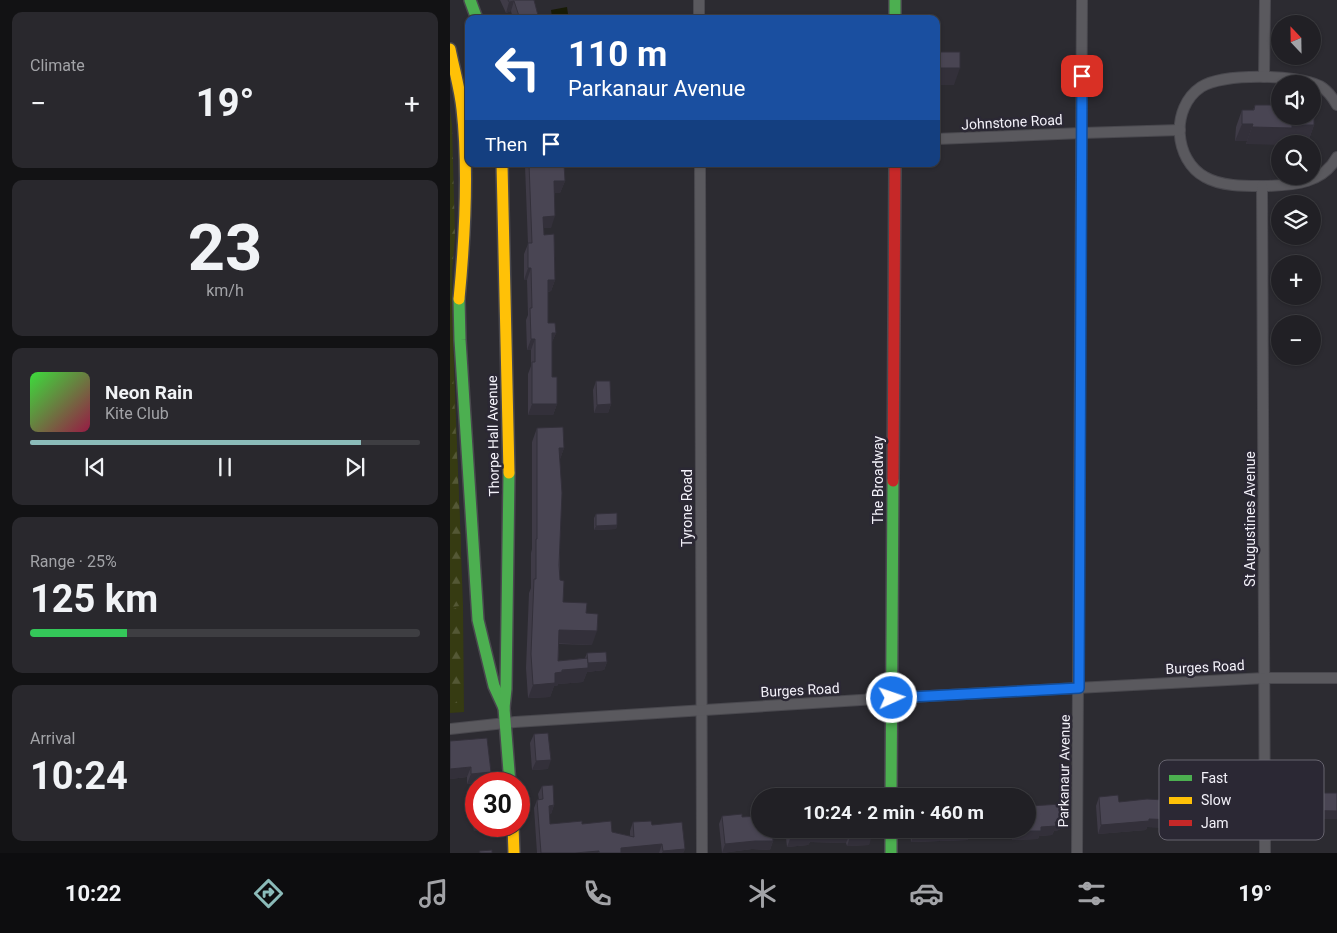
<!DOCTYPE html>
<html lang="en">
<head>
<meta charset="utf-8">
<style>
  body { margin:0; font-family:Roboto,sans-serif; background:#29282d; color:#f1f3f6; height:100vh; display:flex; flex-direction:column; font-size:19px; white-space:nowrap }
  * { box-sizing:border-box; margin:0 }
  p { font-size:16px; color:#a2a3a7 }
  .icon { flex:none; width:28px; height:28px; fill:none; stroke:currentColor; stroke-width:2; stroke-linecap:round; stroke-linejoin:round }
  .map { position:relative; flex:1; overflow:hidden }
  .side { display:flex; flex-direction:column; gap:12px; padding:12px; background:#121214; width:450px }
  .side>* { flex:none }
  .guide { position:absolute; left:15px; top:15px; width:475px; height:152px; border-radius:10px; box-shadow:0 1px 4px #0004,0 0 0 1px #3e3e42; background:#1a4fa0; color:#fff; overflow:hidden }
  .needle { width:32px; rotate:338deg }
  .buttons { position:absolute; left:821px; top:15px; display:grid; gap:10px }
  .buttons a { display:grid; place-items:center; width:50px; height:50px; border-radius:50%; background:#212025; box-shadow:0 1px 4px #0004,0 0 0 1px #3e3e42; font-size:25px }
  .speed { position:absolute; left:15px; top:772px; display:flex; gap:10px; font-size:25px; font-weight:700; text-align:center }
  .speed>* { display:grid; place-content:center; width:65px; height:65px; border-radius:50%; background:#212025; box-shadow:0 1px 4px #0004,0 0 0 1px #3e3e42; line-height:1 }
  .speed .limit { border:8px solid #d22; background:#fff; color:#111 }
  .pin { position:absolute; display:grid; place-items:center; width:42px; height:42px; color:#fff; margin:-21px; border-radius:10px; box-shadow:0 2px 8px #0006 }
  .me { position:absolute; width:55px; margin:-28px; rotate:87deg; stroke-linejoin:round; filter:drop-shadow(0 0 4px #0008) }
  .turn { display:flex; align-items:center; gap:18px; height:105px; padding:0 20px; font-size:22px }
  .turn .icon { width:65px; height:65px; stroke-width:2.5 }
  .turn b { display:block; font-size:35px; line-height:42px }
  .then { display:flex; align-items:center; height:48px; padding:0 20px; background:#0003; gap:10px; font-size:19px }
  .big { font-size:38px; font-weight:700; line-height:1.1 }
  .side .widget { flex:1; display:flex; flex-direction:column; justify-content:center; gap:8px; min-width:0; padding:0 18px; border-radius:10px; background:#29282d }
  .side .dial { align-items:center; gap:0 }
  .dial b { font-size:65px; line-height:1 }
  .song { display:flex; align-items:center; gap:15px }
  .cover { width:60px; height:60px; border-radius:8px; background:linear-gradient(135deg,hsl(120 70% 55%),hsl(340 70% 35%)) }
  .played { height:5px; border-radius:2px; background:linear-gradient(90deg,#8bbbb9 85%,#3e3e42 85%) }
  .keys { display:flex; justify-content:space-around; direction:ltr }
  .heat { display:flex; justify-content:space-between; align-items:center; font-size:28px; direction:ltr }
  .charge { height:8px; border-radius:4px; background:linear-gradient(90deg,#34c759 25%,#3e3e42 0) }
  .trip { position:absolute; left:301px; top:788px; width:285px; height:50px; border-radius:25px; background:#212025; box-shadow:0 1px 4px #0004,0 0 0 1px #3e3e42; font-weight:700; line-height:50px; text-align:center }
  .tab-bar { display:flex; height:80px; justify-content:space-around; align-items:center; background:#0d0d0f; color:#a2a3a7 }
  .tab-bar .icon { width:35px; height:35px }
  .tab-bar .on { color:#8bbbb9 }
  .tab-bar b { font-size:22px; color:#f1f3f6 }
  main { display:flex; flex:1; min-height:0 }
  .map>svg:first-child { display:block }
  .grass { fill:#363b12 }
  .forest { fill:url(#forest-firs) }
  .water { fill:#181b06 }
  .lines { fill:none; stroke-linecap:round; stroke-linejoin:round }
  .street-casing { stroke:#49484e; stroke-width:12 }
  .fast-casing { stroke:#49484e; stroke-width:14 }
  .slow-casing { stroke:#49484e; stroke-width:14 }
  .jam-casing { stroke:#49484e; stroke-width:14 }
  .street { stroke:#5a595e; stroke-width:10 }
  .fast { stroke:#4caf50; stroke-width:11 }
  .slow { stroke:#ffc107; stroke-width:11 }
  .jam { stroke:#c62828; stroke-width:11 }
  .wall { fill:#3f3b47 }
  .shaded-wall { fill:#33303a }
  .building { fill:#494553; stroke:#33303a }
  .route-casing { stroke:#114b97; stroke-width:12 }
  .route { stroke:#1a73e8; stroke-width:9 }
  .labels { text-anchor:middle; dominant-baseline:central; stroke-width:5; stroke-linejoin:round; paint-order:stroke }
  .street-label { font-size:14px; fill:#f3f1f9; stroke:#2b2834 }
  .key { fill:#2b2834; stroke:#67646f; stroke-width:1 }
  .key-label { font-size:14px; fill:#f3f1f9 }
</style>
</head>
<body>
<main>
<section class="side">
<div class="widget"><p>Climate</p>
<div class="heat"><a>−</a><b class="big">19°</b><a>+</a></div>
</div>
<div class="widget dial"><b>23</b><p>km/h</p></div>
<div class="widget">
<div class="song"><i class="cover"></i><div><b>Neon Rain</b><p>Kite Club</p></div></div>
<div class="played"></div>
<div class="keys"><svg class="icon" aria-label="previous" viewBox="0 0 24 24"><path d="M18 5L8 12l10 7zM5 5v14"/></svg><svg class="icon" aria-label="pause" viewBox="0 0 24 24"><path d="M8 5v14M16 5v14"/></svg><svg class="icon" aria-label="next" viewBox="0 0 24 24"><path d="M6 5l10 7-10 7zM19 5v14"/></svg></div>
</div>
<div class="widget"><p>Range · 25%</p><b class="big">125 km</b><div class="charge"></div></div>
<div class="widget"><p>Arrival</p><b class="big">10:24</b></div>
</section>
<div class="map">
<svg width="887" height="853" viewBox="0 0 887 853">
  <defs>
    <pattern id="forest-firs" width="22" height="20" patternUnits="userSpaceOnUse" patternTransform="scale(1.25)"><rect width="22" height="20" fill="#363b12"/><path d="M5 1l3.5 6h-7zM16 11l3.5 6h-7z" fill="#545835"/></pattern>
  </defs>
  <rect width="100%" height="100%" fill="#2c2b31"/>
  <polygon class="grass" points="0,100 3,338 13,605 14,712 0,713"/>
  <g class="forest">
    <polygon points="0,111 2,125 5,237 0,294"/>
    <polygon points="0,346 3,373 11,544 10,606 0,607"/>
    <polygon points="6,608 10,619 12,703 0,703 0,610"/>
  </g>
  <polygon class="water" points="117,7 118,14 102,17 101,10"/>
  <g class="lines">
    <g class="street-casing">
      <g id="street">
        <polyline points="249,0 249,19"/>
        <polyline points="814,77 815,0"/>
        <path d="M887,105C883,98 877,90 870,86C847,74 772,73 751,87C720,108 724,160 755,177C772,187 798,186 818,186C845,185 873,183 887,157"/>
        <polyline points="486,139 632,133 730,130"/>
        <polyline points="250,164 252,853"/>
        <polyline points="812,186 815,853"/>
        <polyline points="0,729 65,722 442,698 815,678 887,678"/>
        <polyline points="627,853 632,0"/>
      </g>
    </g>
    <g class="fast-casing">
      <g id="fast">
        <polyline points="20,0 27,19"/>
        <polyline points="445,0 445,19"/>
        <polyline points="9,299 10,340 28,620 44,686 54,708"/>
        <polyline points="59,473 56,689 54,708 60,784"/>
        <polyline points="441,796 443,481"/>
        <polyline points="441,829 441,853"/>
      </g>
    </g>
    <g class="slow-casing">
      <g id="slow">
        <path d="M0,49C4,69 10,89 12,109C19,171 15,237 9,299"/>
        <polyline points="52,164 59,473"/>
        <polyline points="63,826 64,853"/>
      </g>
    </g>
    <g class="jam-casing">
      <polyline id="jam" points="443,481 445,164"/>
    </g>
    <use href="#street" class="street"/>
    <use href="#fast" class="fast"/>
    <use href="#slow" class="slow"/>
    <use href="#jam" class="jam"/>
  </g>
  <g class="wall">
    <polygon points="50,0 84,0 89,19 92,19 63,19 61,11 56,13"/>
    <polygon points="805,105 864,125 858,142 837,142 796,144 797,141 785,141 786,127 792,110 803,110"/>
    <polygon points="76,164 114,164 115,181 110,193 105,193 101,228 94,228 94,235 105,280 101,291 98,292 98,323 106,333 102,342 102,377 107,404 103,415 78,415 78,374 81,366 81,350 77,350 76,320 78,315 77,280 74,280 74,254 78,244 75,166"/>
    <polygon points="146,381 161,404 158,413 144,413 143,390"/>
    <polygon points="87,428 114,448 110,459 110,580 113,602 136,613 142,645 109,644 108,661 135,658 137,653 157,662 154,670 137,672 133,682 108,684 107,686 104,686 100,697 78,698 76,668 79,593 81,588 81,553 82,549 82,442"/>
    <polygon points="146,514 167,525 166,529 144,530 144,518"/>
    <polygon points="84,734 98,769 82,770 80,743"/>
    <polygon points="0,741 37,782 17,784 17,777 0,779"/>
    <polygon points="771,784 781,792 789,818 758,819 757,823 725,826 724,828 697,827 696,830 648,834 646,806 649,797 669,802 731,803 734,796 768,793"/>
    <polygon points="836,784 851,789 858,793 833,819 833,792"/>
    <polygon points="92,786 104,805 101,814 99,814 100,824 132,824 162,832 180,836 180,831 183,822 202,825 235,849 233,853 87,853 84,808 87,800 89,800 88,794"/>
    <polygon points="580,806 613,822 609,830 604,831 602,835 589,836 588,839 562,840 562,838 518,839 518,840 461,842 460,829 578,829 578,811"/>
    <polygon points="24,814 26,826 37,826 36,830 24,831 22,819"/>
    <polygon points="272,816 292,817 323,841 320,850 302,849 272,853 269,824"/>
    <polygon points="335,829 421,829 419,845 397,846 396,843 360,842 358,845 337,847"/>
  </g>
  <g class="shaded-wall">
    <polygon points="64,1 61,11 56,13 59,2"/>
    <polygon points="486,68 510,68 504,85 486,85"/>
    <polygon points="792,124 803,124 797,141 785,141"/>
    <polygon points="842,125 864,125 858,142 837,142 836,144 830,144 830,145 796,144 802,127"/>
    <polygon points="104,181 115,181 110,193 100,193"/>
    <polygon points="105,216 101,228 89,228 93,217"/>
    <polygon points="78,268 81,268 77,280 74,280"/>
    <polygon points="98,280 105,280 101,291 94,292"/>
    <polygon points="102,333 106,333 101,344"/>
    <polygon points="81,339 85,339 81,350 77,350"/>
    <polygon points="82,404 107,404 103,415 78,415"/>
    <polygon points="161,404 158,413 144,413 147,405"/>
    <polygon points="109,448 114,448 109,462"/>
    <polygon points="167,525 166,529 144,530 146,526"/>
    <polygon points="109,630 147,631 142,645 104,643"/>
    <polygon points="157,662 154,670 137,672 133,682 108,684 107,686 104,686 100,697 78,698 83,685 105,673 138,663"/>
    <polygon points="101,760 98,769 82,770 86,761"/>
    <polygon points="21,767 17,777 0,779 0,769"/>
    <polygon points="41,772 37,782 17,784 21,774"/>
    <polygon points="104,805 101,814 95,814 99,806"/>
    <polygon points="793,809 789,818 758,819 757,823 725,826 724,828 697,827 696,830 648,834 651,825 699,819 728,817 760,810"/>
    <polygon points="836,810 887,811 887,819 833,819"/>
    <polygon points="605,822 613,822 609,830 604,831 602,835 589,836 588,839 562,840 565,831 591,827"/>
    <polygon points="30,826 37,826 36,830 24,831 25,827"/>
    <polygon points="565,829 562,838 518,839 518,840 461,842 464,834 521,830"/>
    <polygon points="361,833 400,834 396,843 360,842 358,845 337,847 340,839"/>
    <polygon points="422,836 419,845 397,846 400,837"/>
    <polygon points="305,841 323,841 320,850 302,849 272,853 275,844"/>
    <polygon points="212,844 209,853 169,853 171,848"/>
    <polygon points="235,849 233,853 212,853 213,851"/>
    <polygon points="149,851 148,853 125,853"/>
  </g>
  <g class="building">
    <polygon points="58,0 84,0 89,19 92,19 70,19 64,1 59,2"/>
    <rect x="486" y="52" width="24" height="16"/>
    <polygon points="805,105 830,105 830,116 862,116 862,110 864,110 864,125 842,125 842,128 802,127 803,124 792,124 792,110 804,110"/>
    <polygon points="79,164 114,164 115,181 104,181 105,216 93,217 94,235 104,234 105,280 98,280 98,323 105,323 106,333 102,333 102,377 107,377 107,404 82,404 82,362 85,362 85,339 81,339 80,308 82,308 81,268 78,268 78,243 82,243"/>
    <polygon points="146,381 160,381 161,404 147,405"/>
    <polygon points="113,427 114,448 109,448 112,493 109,565 110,580 114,581 113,602 137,603 136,613 148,614 147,631 109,630 108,661 138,658 138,668 112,670 112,672 105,673 105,683 83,685 81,654 84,579 86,579 86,539 87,539 87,428"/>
    <polygon points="167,513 167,525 146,526 146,514"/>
    <polygon points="156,652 157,662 138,663 137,653"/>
    <polygon points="98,733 101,760 86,761 84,734"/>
    <polygon points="37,738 41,772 21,774 21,767 0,769 0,741"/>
    <polygon points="781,783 781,792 792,792 793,809 760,810 760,814 728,817 727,820 699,819 699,821 651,825 649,797 668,795 669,802 697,799 714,800 714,803 735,803 734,796 772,792 771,784"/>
    <polygon points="836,784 851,784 851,789 858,789 858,793 887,793 887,811 836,810"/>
    <polygon points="103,785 104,805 99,806 100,824 132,821 132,824 161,821 162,832 184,837 183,822 201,821 202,825 232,822 235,849 213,851 212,844 171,848 171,853 149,853 149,851 125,853 91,853 87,800 93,799 92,786"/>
    <polygon points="611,804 613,822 605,822 606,826 591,827 591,831 565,831 565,829 521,830 521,832 464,834 464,829 578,829 578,812 579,812 580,806"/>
    <polygon points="24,814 26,814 26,826 30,826 25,827"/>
    <polygon points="292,814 292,817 310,816 310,829 322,829 323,841 305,841 275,844 272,816"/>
    <polygon points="339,829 421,829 422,836 400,837 400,834 361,833 362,837 340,839"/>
    <polygon points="42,850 42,853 30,853 29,851"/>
  </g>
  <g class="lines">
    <g class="route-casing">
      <polyline id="route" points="442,698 629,688 632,76"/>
    </g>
    <use href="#route" class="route"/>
  </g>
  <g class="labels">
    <g class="street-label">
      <text transform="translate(562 122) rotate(-3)">Johnstone Road</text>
      <text transform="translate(43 436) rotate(-91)">Thorpe Hall Avenue</text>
      <text transform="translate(428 480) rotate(-90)">The Broadway</text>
      <text transform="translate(237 508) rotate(-90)">Tyrone Road</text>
      <text transform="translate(800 519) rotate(-90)">St Augustines Avenue</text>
      <text transform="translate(755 667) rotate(-3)">Burges Road</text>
      <text transform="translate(350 690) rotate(-3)">Burges Road</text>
      <text transform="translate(614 771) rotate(-89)">Parkanaur Avenue</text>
    </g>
  </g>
  <rect x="709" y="760" width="165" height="80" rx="8" class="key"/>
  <rect x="719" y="775" width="23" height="6" fill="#4caf50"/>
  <rect x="719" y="797" width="23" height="7" fill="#ffc107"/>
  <rect x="719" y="820" width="23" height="6" fill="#c62828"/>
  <g class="key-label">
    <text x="751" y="783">Fast</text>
    <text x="751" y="805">Slow</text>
    <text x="751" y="828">Jam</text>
  </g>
</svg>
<div class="buttons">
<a><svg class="needle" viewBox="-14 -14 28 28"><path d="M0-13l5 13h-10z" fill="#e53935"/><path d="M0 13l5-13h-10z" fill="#a2a3a7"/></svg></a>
<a><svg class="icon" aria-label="sound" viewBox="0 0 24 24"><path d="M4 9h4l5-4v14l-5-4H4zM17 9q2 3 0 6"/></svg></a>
<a><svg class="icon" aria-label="search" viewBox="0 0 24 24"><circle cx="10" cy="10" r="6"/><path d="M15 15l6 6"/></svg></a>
<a><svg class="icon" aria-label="layers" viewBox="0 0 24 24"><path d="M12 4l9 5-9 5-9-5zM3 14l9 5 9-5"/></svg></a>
<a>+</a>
<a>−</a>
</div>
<div class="speed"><div class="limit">30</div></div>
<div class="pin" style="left:632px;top:76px;background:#d93025"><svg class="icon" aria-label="arrive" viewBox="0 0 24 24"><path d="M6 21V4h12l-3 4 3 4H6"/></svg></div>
<svg class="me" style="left:442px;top:698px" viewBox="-20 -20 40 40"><circle r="17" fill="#1a73e8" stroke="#fff" stroke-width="3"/><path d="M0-11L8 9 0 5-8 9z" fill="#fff"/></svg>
<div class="trip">10:24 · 2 min · 460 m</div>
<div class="guide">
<div class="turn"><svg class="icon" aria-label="left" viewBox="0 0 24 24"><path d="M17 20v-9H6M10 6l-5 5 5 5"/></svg><div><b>110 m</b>Parkanaur Avenue</div></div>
<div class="then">Then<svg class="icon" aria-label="arrive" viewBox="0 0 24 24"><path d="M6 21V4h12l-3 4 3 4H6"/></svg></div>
</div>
</div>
</main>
<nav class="tab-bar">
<b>10:22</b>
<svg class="icon on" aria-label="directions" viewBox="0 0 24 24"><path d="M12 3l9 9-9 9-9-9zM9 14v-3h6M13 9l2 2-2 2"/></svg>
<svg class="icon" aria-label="music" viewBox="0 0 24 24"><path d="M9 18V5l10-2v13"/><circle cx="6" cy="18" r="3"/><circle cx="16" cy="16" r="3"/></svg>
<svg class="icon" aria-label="phone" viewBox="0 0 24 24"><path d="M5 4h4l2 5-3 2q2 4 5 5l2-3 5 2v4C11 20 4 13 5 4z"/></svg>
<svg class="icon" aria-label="climate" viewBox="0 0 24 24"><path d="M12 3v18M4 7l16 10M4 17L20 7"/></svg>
<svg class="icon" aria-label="car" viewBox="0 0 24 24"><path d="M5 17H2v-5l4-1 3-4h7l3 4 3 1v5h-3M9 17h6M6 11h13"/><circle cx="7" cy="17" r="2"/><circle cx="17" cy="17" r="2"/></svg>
<svg class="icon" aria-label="filters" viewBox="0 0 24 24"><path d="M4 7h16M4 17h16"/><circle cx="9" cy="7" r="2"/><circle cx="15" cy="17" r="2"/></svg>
<b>19°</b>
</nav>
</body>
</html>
